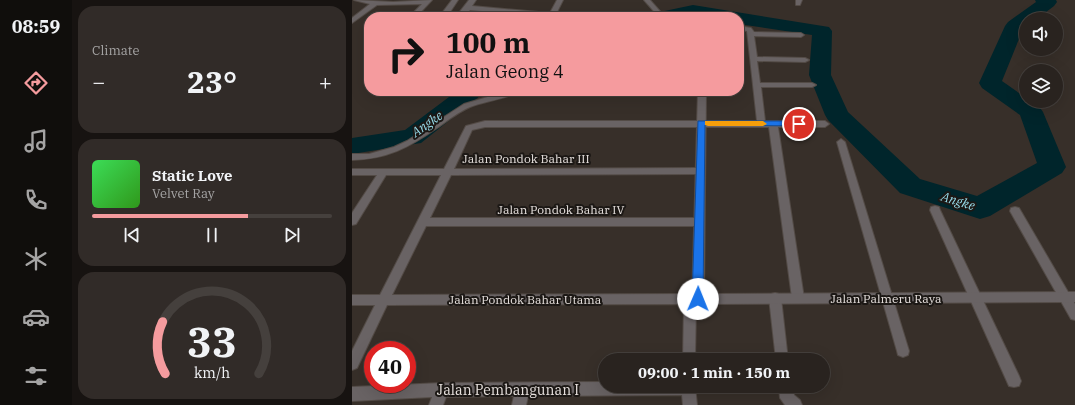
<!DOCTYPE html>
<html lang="en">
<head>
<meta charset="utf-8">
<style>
  body { margin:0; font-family:"IBM Plex Serif",serif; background:#312b28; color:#f1f3f6; height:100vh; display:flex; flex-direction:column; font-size:15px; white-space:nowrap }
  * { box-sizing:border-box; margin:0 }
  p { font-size:13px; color:#a5a4a4 }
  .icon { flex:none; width:22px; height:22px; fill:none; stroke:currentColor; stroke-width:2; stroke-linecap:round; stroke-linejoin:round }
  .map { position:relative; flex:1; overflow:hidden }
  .panel { display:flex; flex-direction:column; gap:6px; padding:6px; background:#171311; width:280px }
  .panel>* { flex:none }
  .banner { position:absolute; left:12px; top:12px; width:380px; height:84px; border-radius:16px; box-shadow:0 4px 16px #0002,0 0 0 1px #45403d; background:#f59b9e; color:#111; overflow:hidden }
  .buttons { position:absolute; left:667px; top:12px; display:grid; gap:8px }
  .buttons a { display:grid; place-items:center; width:44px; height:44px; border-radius:50%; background:#29231f; box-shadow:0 4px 16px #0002,0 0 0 1px #45403d; font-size:20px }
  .speed { position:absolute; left:12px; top:341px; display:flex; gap:8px; font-size:20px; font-weight:700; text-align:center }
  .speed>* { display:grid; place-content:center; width:52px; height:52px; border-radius:50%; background:#29231f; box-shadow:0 4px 16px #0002,0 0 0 1px #45403d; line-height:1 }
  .speed .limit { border:6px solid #d22; background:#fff; color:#111 }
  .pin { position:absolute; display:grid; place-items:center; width:34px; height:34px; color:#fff; margin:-17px; border:2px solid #fff; border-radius:50%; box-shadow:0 1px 4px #0007 }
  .me { position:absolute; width:44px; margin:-22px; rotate:1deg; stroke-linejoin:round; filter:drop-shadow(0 0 3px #0008) }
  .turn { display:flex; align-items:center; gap:14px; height:84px; padding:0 16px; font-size:18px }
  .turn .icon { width:52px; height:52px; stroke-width:2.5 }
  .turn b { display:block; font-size:28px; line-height:34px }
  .big { font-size:30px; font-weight:800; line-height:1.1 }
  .panel .tile { flex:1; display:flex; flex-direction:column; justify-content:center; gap:6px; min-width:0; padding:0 14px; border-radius:16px; background:#312b28 }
  .panel .dial { align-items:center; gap:0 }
  .dial svg { height:104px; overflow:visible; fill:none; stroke:#45403d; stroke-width:7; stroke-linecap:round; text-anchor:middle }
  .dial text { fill:#f1f3f6; stroke:none }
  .song { display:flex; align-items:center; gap:12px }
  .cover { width:48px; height:48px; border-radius:6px; background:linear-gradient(135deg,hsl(130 70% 55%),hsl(110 70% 35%)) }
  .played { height:4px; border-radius:2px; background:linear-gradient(90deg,#f59b9e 65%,#45403d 65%) }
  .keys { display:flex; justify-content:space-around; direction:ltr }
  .heat { display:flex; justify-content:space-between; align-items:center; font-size:22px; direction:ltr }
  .trip { position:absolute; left:246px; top:353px; width:232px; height:40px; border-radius:20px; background:#29231f; box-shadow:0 4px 16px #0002,0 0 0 1px #45403d; font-weight:800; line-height:40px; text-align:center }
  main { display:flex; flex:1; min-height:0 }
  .tabs { display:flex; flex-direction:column; width:72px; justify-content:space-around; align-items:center; background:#100e0c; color:#a5a4a4 }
  .tabs .icon { width:28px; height:28px }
  .tabs .active { color:#f59b9e }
  .tabs b { font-size:18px; color:#f1f3f6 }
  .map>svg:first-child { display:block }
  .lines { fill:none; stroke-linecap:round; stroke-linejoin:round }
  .river { fill:#00252b; fill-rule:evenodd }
  .service-casing { stroke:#534b46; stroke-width:2 }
  .minor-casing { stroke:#534b46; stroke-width:2 }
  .tertiary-casing { stroke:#534b46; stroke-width:2 }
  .service { fill:#696364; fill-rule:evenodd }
  .minor { fill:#696364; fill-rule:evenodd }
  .tertiary { fill:#696364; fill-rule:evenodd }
  .route { fill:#1a73e8; stroke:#114b97 }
  .slow { fill:#f59e0b }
  .labels { text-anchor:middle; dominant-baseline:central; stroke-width:4; stroke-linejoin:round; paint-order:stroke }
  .street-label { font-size:12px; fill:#e7e1de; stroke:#1c1815 }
  .water-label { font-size:13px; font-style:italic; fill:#97dcea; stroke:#1c1815 }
  .near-street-label { font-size:14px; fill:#e7e1de; stroke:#1c1815 }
</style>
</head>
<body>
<main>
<nav class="tabs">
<b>08:59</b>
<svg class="icon active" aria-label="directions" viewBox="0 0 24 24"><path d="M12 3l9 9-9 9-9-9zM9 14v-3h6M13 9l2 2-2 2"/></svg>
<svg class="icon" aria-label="music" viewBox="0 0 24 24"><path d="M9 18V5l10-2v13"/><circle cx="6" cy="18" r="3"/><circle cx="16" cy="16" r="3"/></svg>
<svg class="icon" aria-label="phone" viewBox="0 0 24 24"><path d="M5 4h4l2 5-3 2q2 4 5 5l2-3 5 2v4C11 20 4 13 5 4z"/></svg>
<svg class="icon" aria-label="climate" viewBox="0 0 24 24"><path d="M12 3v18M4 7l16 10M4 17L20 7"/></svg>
<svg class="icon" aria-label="car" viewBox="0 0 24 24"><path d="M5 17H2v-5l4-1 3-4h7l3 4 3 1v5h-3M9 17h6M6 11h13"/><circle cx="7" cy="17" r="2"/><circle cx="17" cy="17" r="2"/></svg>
<svg class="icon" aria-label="filters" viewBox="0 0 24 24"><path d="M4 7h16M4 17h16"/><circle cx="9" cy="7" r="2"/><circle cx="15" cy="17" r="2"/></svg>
</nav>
<section class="panel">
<div class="tile"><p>Climate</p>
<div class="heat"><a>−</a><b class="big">23°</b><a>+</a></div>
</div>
<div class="tile">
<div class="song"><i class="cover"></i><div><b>Static Love</b><p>Velvet Ray</p></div></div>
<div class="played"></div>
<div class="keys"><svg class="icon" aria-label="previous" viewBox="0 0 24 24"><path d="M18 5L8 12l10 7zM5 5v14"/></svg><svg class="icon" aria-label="pause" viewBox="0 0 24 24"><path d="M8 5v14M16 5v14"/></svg><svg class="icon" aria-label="next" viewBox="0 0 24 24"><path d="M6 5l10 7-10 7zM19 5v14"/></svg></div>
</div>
<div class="tile dial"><svg viewBox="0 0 100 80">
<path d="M14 69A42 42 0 1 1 86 69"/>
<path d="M14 69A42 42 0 0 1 12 29" stroke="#f59b9e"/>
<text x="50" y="56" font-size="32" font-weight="700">33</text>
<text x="50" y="72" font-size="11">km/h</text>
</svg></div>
</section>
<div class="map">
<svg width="723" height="405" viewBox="0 0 723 405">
  <rect width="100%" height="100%" fill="#372f29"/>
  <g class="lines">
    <g class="river">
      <path d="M683,0H704L705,2L702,6L685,19H674V27L671,29L650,81L674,98V101C682,101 687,106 691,112L714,167L710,173L638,216L628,219L548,193L476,120L473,115L457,75L460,35L387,24V17H301L303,13L341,5L477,27L480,31L479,75L496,112L568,179L625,196L685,163L668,115L630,88L627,83L653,26L656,22L684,2Z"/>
      <polygon points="105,91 131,91 128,96 69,143 0,154 0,138 53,130"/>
    </g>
    <g class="service-casing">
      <path id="service" d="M156,91H168C161,97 130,102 118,107C106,112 95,121 85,128C56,148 35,159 0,160V154H17L42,147L55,141L112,104Z"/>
    </g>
    <g class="minor-casing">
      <g id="minor">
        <polygon points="2,0 41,2 80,0 64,17 57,17 70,4 25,5 0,23 0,18 18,4"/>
        <polygon points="100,0 106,0 96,15 106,14 117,0 124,0 120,6 198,13 205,0 211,0 204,14 222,15 225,17 199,17 118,10 111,17 87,17"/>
        <polygon points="444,0 450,0 448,5 444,5"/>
        <polygon points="387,26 399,28 402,32 449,33 452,35 449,37 402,36 405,57 453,58 457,60 453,62 405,61 408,83 460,83 464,85 460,87 409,87 413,121 473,121 477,124 473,127 426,127 452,298 450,302 446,303 442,302 440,298 417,127 133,127 120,130 102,169 348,168 353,171 348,174 99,175 78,218 347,218 351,219 352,222 351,225 347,226 74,226 40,295 346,294 350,295 352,299 350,303 344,304 343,360 331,360 332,304 35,305 5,368 0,370 0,351 23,305 0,305 0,295 28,295 89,175 34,175 4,224 0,225 0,213 25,175 0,175 0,169 92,169 114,126 133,121 405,121 395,31 387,30"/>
        <polygon points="489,139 493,142 557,351 556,355 551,357 546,355 545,351 485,142"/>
        <polygon points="583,206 587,207 588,210 667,376 669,381 667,386 662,387 657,386 578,210 579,207"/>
        <polygon points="663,207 667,208 723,304 723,320 719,319 658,211 659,208"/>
        <polygon points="423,293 427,294 429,298 436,360 424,360 417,298 419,294"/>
        <polygon points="253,382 253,386 343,386 345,405 331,405 330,395 176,396 174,405 160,405 162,396 94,397 91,405 77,405 80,397 0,401 0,387 90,383"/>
        <polygon points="427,386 441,386 442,395 448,400 450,405 433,405 428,398"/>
      </g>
    </g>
    <g class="tertiary-casing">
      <g id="tertiary">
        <polygon points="292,0 298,0 313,17 307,17"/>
        <polygon points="346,91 354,91 352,294 723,292 723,302 346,304 342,303 340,299"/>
      </g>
    </g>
    <use href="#service" class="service"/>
    <use href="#minor" class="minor"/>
    <use href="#tertiary" class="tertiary"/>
  </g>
  <polygon class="route" points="346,121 447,121 451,124 447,126 353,125 351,299 350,302 346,303 342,302 340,299"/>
  <polygon class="slow" points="353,121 411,121 415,124 411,126 356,126 353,125"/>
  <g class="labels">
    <g class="street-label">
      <text x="174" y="158">Jalan Pondok Bahar III</text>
      <text x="209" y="209">Jalan Pondok Bahar IV</text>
      <text x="534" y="298">Jalan Palmeru Raya</text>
      <text x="173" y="299">Jalan Pondok Bahar Utama</text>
    </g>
    <g class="water-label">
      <text transform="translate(75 124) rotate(-35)">Angke</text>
      <text transform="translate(606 201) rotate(17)">Angke</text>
    </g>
    <g class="near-street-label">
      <text x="156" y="390">Jalan Pembangunan I</text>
    </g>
  </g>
</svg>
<div class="buttons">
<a><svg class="icon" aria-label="sound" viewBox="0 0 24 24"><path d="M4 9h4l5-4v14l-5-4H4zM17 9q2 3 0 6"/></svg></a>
<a><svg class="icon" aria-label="layers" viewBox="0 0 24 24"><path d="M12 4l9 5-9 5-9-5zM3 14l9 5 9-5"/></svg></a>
</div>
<div class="speed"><div class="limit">40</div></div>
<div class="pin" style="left:447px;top:124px;background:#d93025"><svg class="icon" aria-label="arrive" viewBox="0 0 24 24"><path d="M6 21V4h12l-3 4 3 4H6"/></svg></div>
<svg class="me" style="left:346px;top:299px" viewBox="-20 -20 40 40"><circle r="19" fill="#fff"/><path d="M0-13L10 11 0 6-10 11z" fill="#1a73e8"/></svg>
<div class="trip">09:00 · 1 min · 150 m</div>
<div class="banner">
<div class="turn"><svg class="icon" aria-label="right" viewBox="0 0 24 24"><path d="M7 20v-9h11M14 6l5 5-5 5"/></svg><div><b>100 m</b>Jalan Geong 4</div></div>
</div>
</div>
</main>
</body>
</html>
